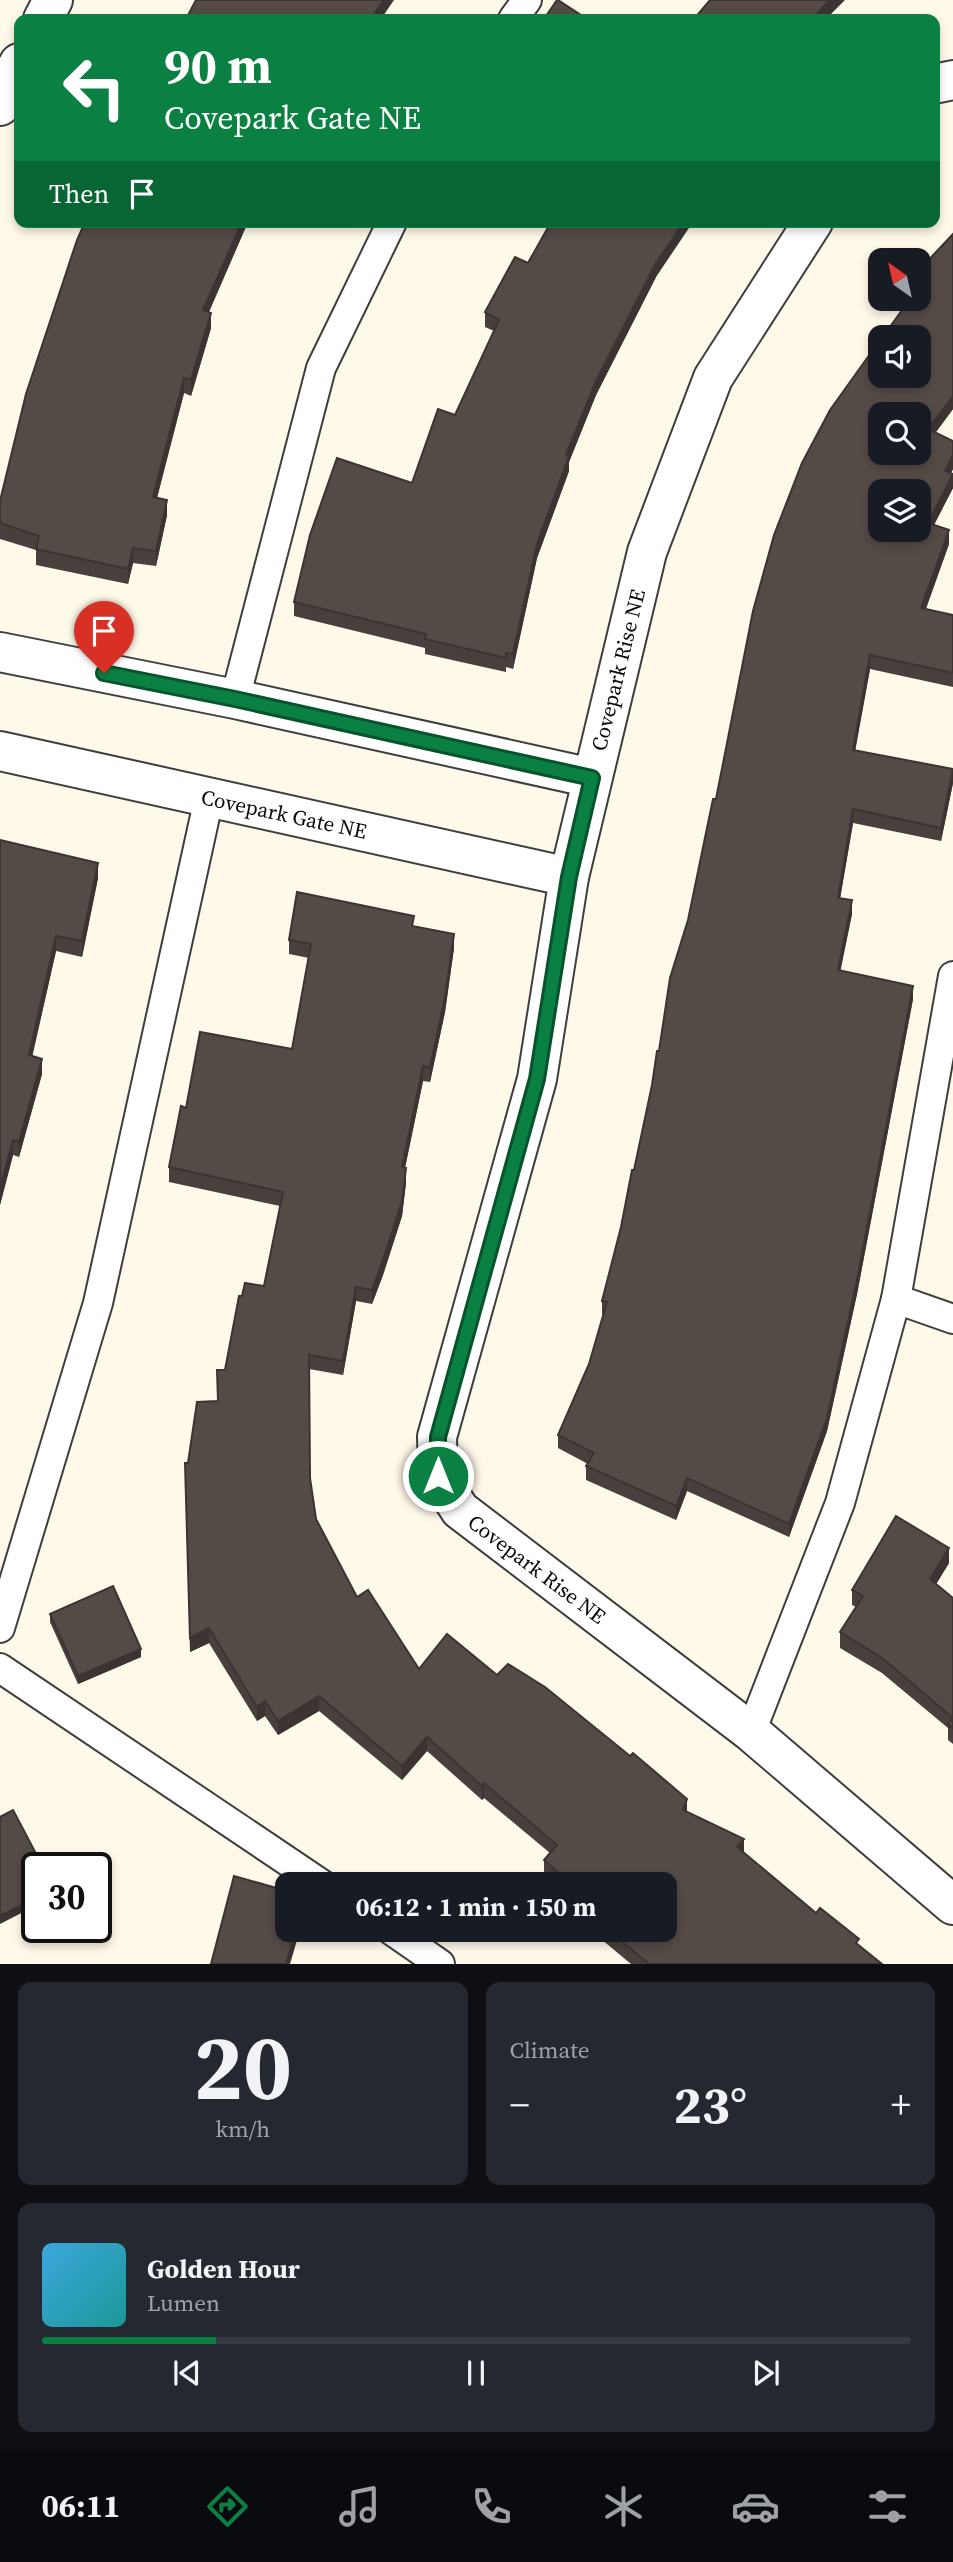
<!DOCTYPE html>
<html lang="en">
<head>
<meta charset="utf-8">
<style>
  body { margin:0; font-family:"Source Serif 4",serif; background:#242831; color:#f1f3f6; height:100vh; display:flex; flex-direction:column; font-size:26px; white-space:nowrap }
  * { box-sizing:border-box; margin:0 }
  p { font-size:23px; color:#9ea1a6 }
  .icon { flex:none; width:38px; height:38px; fill:none; stroke:currentColor; stroke-width:2; stroke-linecap:round; stroke-linejoin:round }
  .map { position:relative; height:1964px; overflow:hidden }
  .drawer { display:flex; flex-direction:column; gap:18px; padding:18px; background:#0d0f14; flex:1 }
  .drawer>* { flex:none }
  .guide { position:absolute; left:14px; top:14px; width:926px; height:214px; border-radius:14px; box-shadow:0 4px 10px #0003; background:#0b8043; color:#fff; overflow:hidden }
  .needle { width:46px; rotate:326deg }
  .controls { position:absolute; left:868px; top:248px; display:grid; gap:14px }
  .controls a { display:grid; place-items:center; width:63px; height:63px; border-radius:14px; background:#171b24; box-shadow:0 4px 10px #0003; font-size:35px }
  .speed { position:absolute; left:21px; top:1852px; display:flex; gap:14px; font-size:35px; font-weight:700; text-align:center }
  .speed>* { display:grid; place-content:center; width:91px; height:91px; border-radius:50%; background:#171b24; box-shadow:0 4px 10px #0003; line-height:1 }
  .speed .limit { border:4px solid #111; border-radius:10px; background:#fff; color:#111 }
  .pin { position:absolute; display:grid; place-items:center; width:60px; height:60px; color:#fff; margin:-72px -30px; border-radius:50% 50% 50% 0; rotate:-45deg; box-shadow:0 0 7px #0007 }
  .pin .icon { rotate:45deg }
  .me { position:absolute; width:77px; margin:-38px; rotate:0deg; stroke-linejoin:round; filter:drop-shadow(0 0 5px #0008) }
  .turn { display:flex; align-items:center; gap:24px; height:147px; padding:0 35px; font-size:32px }
  .turn .icon { width:91px; height:91px; stroke-width:2.5 }
  .turn b { display:block; font-size:49px; line-height:60px }
  .then { display:flex; align-items:center; height:66px; padding:0 35px; background:#0003; gap:14px; font-size:26px }
  .big { font-size:52px; font-weight:700; line-height:1.1 }
  .drawer .widget { flex:1; display:flex; flex-direction:column; justify-content:center; gap:10px; min-width:0; padding:0 24px; border-radius:14px; background:#242831 }
  .drawer .dial { align-items:center; gap:0 }
  .dial b { font-size:91px; line-height:1 }
  .song { display:flex; align-items:center; gap:21px }
  .cover { width:84px; height:84px; border-radius:10px; background:linear-gradient(135deg,hsl(200 70% 55%),hsl(180 70% 35%)) }
  .played { height:7px; border-radius:4px; background:linear-gradient(90deg,#0b8043 20%,#363941 20%) }
  .keys { display:flex; justify-content:space-around; direction:ltr }
  .heat { display:flex; justify-content:space-between; align-items:center; font-size:38px; direction:ltr }
  .drawer .tiles { flex:1; display:grid; gap:18px; grid-template-columns:1fr 1fr }
  .widget:last-child { grid-column:span 2 }
  .trip { position:absolute; left:275px; top:1872px; width:402px; height:70px; border-radius:14px; background:#171b24; box-shadow:0 4px 10px #0003; font-weight:700; line-height:70px; text-align:center }
  .tab-bar { display:flex; height:112px; justify-content:space-around; align-items:center; background:#090b0e; color:#9ea1a6 }
  .tab-bar .icon { width:49px; height:49px }
  .tab-bar .on { color:#0b8043 }
  .tab-bar b { font-size:32px; color:#f1f3f6 }
  .map>svg:first-child { display:block }
  .lines { fill:none; stroke-linecap:round; stroke-linejoin:round }
  .service-casing { stroke:#3e3e3e; stroke-width:32 }
  .minor-casing { stroke:#3e3e3e; stroke-width:42 }
  .tertiary-casing { stroke:#3e3e3e; stroke-width:42 }
  .service { stroke:#fff; stroke-width:28 }
  .minor { stroke:#fff; stroke-width:38 }
  .tertiary { stroke:#fff; stroke-width:38 }
  .wall { fill:#48403d }
  .shaded-wall { fill:#3b3432 }
  .building { fill:#544b47; stroke:#3b3432; stroke-width:2; fill-rule:evenodd }
  .route-casing { stroke:#07532c; stroke-width:18 }
  .route { stroke:#0b8043; stroke-width:12 }
  .labels { text-anchor:middle; dominant-baseline:central; stroke-width:7; stroke-linejoin:round; paint-order:stroke }
  .street-label { font-size:21px; fill:#0b0b0b; stroke:#fff }
</style>
</head>
<body>
<div class="map">
<svg width="953" height="1964" viewBox="0 0 953 1964">
  <rect width="100%" height="100%" fill="#fff9e9"/>
  <g class="lines">
    <g class="service-casing">
      <g id="service">
        <polyline points="513,19 527,0"/>
        <polyline points="235,699 321,368 392,222"/>
        <polyline points="896,1299 953,1319"/>
        <polyline points="0,1628 98,1303 209,798"/>
        <polyline points="0,1668 323,1885"/>
        <polyline points="751,1732 840,1503 896,1299 953,976"/>
        <polyline points="391,1930 440,1964"/>
      </g>
    </g>
    <g class="minor-casing">
      <g id="minor">
        <polyline points="934,84 953,80"/>
        <polyline points="813,222 713,378 647,552 569,877 537,1079 437,1437 438,1476 460,1510 751,1732 953,1905"/>
        <polyline points="0,652 235,699 592,778"/>
        <polyline points="0,751 569,877"/>
      </g>
    </g>
    <g class="tertiary-casing">
      <g id="tertiary">
        <polyline points="43,19 53,0"/>
        <polyline points="0,106 7,85 19,63"/>
      </g>
    </g>
    <use href="#service" class="service"/>
    <use href="#minor" class="minor"/>
    <use href="#tertiary" class="tertiary"/>
  </g>
  <g class="wall">
    <polygon points="248,222 209,312 211,328 191,396 184,393 157,498 167,515 156,566 133,563 128,584 36,565 36,550 0,539 0,501"/>
    <polygon points="953,234 953,409 935,433 953,441 953,469 951,473 953,488 934,525 949,544 926,609 953,615 953,687 870,669 855,750 953,783 941,841 853,823 840,898 852,914 840,970 913,999 857,1294 827,1431 789,1537 687,1491 676,1520 586,1480 586,1466 588,1464 558,1448 558,1435 589,1364 603,1314 602,1314 602,1301 621,1227 634,1170 659,1051 716,799 923,281 922,280 922,267"/>
    <polygon points="528,263 656,277 596,395 569,462 569,471 537,558 513,669 506,667 506,672 425,654 425,648 294,616 294,602 412,483 455,415 494,331 485,327 485,312"/>
    <polygon points="0,840 98,878 82,957 56,951 32,1056 42,1074 19,1157 13,1155 0,1205"/>
    <polygon points="414,926 454,948 445,1012 430,1082 423,1081 405,1168 406,1183 402,1216 383,1275 372,1304 356,1301 343,1375 309,1369 310,1478 316,1519 357,1597 419,1669 497,1675 744,1852 816,1913 882,1964 631,1964 595,1934 595,1930 665,1930 665,1885 556,1885 544,1875 544,1860 550,1853 484,1798 482,1800 427,1751 402,1780 319,1711 278,1735 265,1716 257,1721 209,1643 190,1652 185,1478 188,1463 218,1401 242,1296 264,1286 280,1206 169,1182 169,1167 186,1108 292,1049 309,958 289,954 289,940"/>
    <polygon points="949,1563 936,1584 953,1598 953,1744 948,1740 948,1728 882,1673 840,1648 840,1632 856,1607 852,1605 852,1590"/>
    <polygon points="50,1614 141,1657 78,1684 50,1622"/>
  </g>
  <g class="shaded-wall">
    <polygon points="384,0 394,0 381,19 371,19"/>
    <polygon points="830,0 845,0 826,19 812,19"/>
    <polygon points="242,222 248,222 203,325 203,310"/>
    <polygon points="684,222 693,222 656,277 596,395 569,462 569,471 537,558 513,669 513,654 537,544 566,455 596,381 656,263"/>
    <polygon points="211,313 211,328 191,396 191,380"/>
    <polygon points="184,378 184,393 153,513 153,497"/>
    <polygon points="953,396 953,409 928,443 928,429"/>
    <polygon points="953,455 953,469 945,485 945,471"/>
    <polygon points="953,474 953,488 928,536 928,523"/>
    <polygon points="167,500 167,515 156,566 156,551"/>
    <polygon points="949,530 949,544 921,621 921,608"/>
    <polygon points="133,548 133,563 128,584 128,569"/>
    <polygon points="870,655 870,669 853,763 853,750"/>
    <polygon points="953,769 953,783 941,841 941,828"/>
    <polygon points="853,809 853,823 838,911 838,898"/>
    <polygon points="98,863 98,878 82,957 82,941"/>
    <polygon points="852,900 852,914 838,983 838,970"/>
    <polygon points="454,934 454,948 445,1012 430,1082 430,1068"/>
    <polygon points="56,936 56,951 29,1071 29,1055"/>
    <polygon points="913,986 913,999 857,1294 827,1431 789,1537 789,1524"/>
    <polygon points="42,1059 42,1074 19,1157 19,1142"/>
    <polygon points="423,1066 423,1081 402,1182 402,1167"/>
    <polygon points="13,1140 13,1155 0,1205 0,1189"/>
    <polygon points="406,1168 406,1183 402,1216 383,1275 372,1304 372,1290"/>
    <polygon points="356,1287 356,1301 343,1375 343,1361"/>
    <polygon points="687,1478 687,1491 676,1520 676,1506"/>
    <polygon points="949,1548 949,1563 930,1594 930,1579"/>
    <polygon points="209,1628 209,1643 190,1652 190,1638"/>
    <polygon points="141,1649 141,1657 78,1684 78,1676"/>
    <polygon points="319,1696 319,1711 278,1735 278,1721"/>
    <polygon points="265,1701 265,1716 257,1721 257,1707"/>
    <polygon points="427,1737 427,1751 402,1780 402,1766"/>
    <polygon points="484,1783 484,1798 482,1800 482,1786"/>
    <polygon points="687,1799 687,1813 683,1810"/>
    <polygon points="744,1839 744,1854 737,1847"/>
    <polygon points="37,1897 37,1905 0,1924 0,1916"/>
    <polygon points="296,1930 300,1930 290,1964 286,1964"/>
  </g>
  <g class="building">
    <polygon points="196,0 384,0 371,19 186,19"/>
    <polygon points="557,0 558,0 587,19 544,19"/>
    <polygon points="710,0 830,0 812,19 694,19"/>
    <polygon points="85,222 242,222 203,310 211,313 191,380 184,378 153,497 167,500 156,551 133,548 128,569 36,549 39,536 0,523 0,501 26,394 77,240"/>
    <polygon points="551,222 684,222 656,263 596,381 566,455 569,456 537,544 513,654 506,653 506,658 425,639 426,634 294,602 310,535 337,458 412,483 438,409 455,415 499,320 485,312 515,257 528,263"/>
    <path d="M953,234V396L928,429L953,441V455L945,471L953,474L928,523L949,530L921,608L953,615V673L870,655L853,750L953,769L941,828L853,809L838,898L852,900L838,970L913,986L857,1280L827,1418L789,1524L687,1478L676,1506L586,1466L594,1453L558,1435L589,1364L607,1302L602,1301L621,1227L632,1170H634L652,1085L657,1051H659L670,978L688,920L713,799H716L753,611L774,535L802,463L830,410L880,340V376H919V338H882L910,299H919V287L928,273L922,267ZM880,415H919V453H880ZM880,492H919V530H880Z"/>
    <polygon points="0,840 98,863 82,941 56,936 29,1055 42,1059 19,1142 13,1140 0,1189"/>
    <polygon points="297,892 414,916 412,926 454,934 445,997 430,1068 423,1066 402,1167 406,1168 402,1201 383,1260 372,1290 356,1287 343,1361 309,1355 310,1478 316,1519 357,1597 368,1590 419,1669 447,1634 497,1675 508,1664 545,1687 630,1756 633,1753 687,1799 683,1810 744,1839 737,1847 816,1913 820,1908 859,1939 856,1943 882,1964 649,1964 608,1930 665,1930 665,1885 572,1885 544,1860 557,1845 484,1783 482,1786 427,1737 402,1766 319,1696 278,1721 265,1701 257,1707 209,1628 190,1638 185,1463 188,1463 197,1402 218,1401 217,1370 225,1370 239,1296 242,1296 245,1283 264,1286 283,1192 169,1167 181,1106 186,1108 200,1032 292,1049 311,944 289,940"/>
    <polygon points="896,1516 949,1548 930,1579 953,1598 953,1718 882,1658 840,1632 863,1596 852,1590"/>
    <polygon points="113,1586 141,1649 78,1676 50,1614"/>
    <polygon points="953,1718 953,1729 948,1724"/>
    <polygon points="13,1810 43,1867 37,1867 37,1897 0,1916 0,1817"/>
    <polygon points="234,1876 287,1891 287,1930 296,1930 286,1964 211,1964"/>
  </g>
  <g class="lines">
    <g class="route-casing">
      <polyline id="route" points="104,673 235,699 592,778 569,877 537,1079 438,1437 438,1476"/>
    </g>
    <use href="#route" class="route"/>
  </g>
  <g class="labels">
    <g class="street-label">
      <text transform="translate(618 670) rotate(-76)">Covepark Rise NE</text>
      <text transform="translate(284 814) rotate(12)">Covepark Gate NE</text>
      <text transform="translate(537 1569) rotate(37)">Covepark Rise NE</text>
    </g>
  </g>
</svg>
<div class="controls">
<a><svg class="needle" viewBox="-14 -14 28 28"><path d="M0-13l5 13h-10z" fill="#e53935"/><path d="M0 13l5-13h-10z" fill="#9ea1a6"/></svg></a>
<a><svg class="icon" aria-label="sound" viewBox="0 0 24 24"><path d="M4 9h4l5-4v14l-5-4H4zM17 9q2 3 0 6"/></svg></a>
<a><svg class="icon" aria-label="search" viewBox="0 0 24 24"><circle cx="10" cy="10" r="6"/><path d="M15 15l6 6"/></svg></a>
<a><svg class="icon" aria-label="layers" viewBox="0 0 24 24"><path d="M12 4l9 5-9 5-9-5zM3 14l9 5 9-5"/></svg></a>
</div>
<div class="speed"><div class="limit">30</div></div>
<div class="pin" style="left:104px;top:673px;background:#d93025"><svg class="icon" aria-label="arrive" viewBox="0 0 24 24"><path d="M6 21V4h12l-3 4 3 4H6"/></svg></div>
<svg class="me" style="left:438px;top:1476px" viewBox="-20 -20 40 40"><circle r="17" fill="#0b8043" stroke="#fff" stroke-width="3"/><path d="M0-11L8 9 0 5-8 9z" fill="#fff"/></svg>
<div class="trip">06:12 · 1 min · 150 m</div>
<div class="guide">
<div class="turn"><svg class="icon" aria-label="left" viewBox="0 0 24 24"><path d="M17 20v-9H6M10 6l-5 5 5 5"/></svg><div><b>90 m</b>Covepark Gate NE</div></div>
<div class="then">Then<svg class="icon" aria-label="arrive" viewBox="0 0 24 24"><path d="M6 21V4h12l-3 4 3 4H6"/></svg></div>
</div>
</div>
<section class="drawer">
<div class="tiles">
<div class="widget dial"><b>20</b><p>km/h</p></div>
<div class="widget"><p>Climate</p>
<div class="heat"><a>−</a><b class="big">23°</b><a>+</a></div>
</div>
<div class="widget">
<div class="song"><i class="cover"></i><div><b>Golden Hour</b><p>Lumen</p></div></div>
<div class="played"></div>
<div class="keys"><svg class="icon" aria-label="previous" viewBox="0 0 24 24"><path d="M18 5L8 12l10 7zM5 5v14"/></svg><svg class="icon" aria-label="pause" viewBox="0 0 24 24"><path d="M8 5v14M16 5v14"/></svg><svg class="icon" aria-label="next" viewBox="0 0 24 24"><path d="M6 5l10 7-10 7zM19 5v14"/></svg></div>
</div>
</div>
</section>
<nav class="tab-bar">
<b>06:11</b>
<svg class="icon on" aria-label="directions" viewBox="0 0 24 24"><path d="M12 3l9 9-9 9-9-9zM9 14v-3h6M13 9l2 2-2 2"/></svg>
<svg class="icon" aria-label="music" viewBox="0 0 24 24"><path d="M9 18V5l10-2v13"/><circle cx="6" cy="18" r="3"/><circle cx="16" cy="16" r="3"/></svg>
<svg class="icon" aria-label="phone" viewBox="0 0 24 24"><path d="M5 4h4l2 5-3 2q2 4 5 5l2-3 5 2v4C11 20 4 13 5 4z"/></svg>
<svg class="icon" aria-label="climate" viewBox="0 0 24 24"><path d="M12 3v18M4 7l16 10M4 17L20 7"/></svg>
<svg class="icon" aria-label="car" viewBox="0 0 24 24"><path d="M5 17H2v-5l4-1 3-4h7l3 4 3 1v5h-3M9 17h6M6 11h13"/><circle cx="7" cy="17" r="2"/><circle cx="17" cy="17" r="2"/></svg>
<svg class="icon" aria-label="filters" viewBox="0 0 24 24"><path d="M4 7h16M4 17h16"/><circle cx="9" cy="7" r="2"/><circle cx="15" cy="17" r="2"/></svg>
</nav>
</body>
</html>
